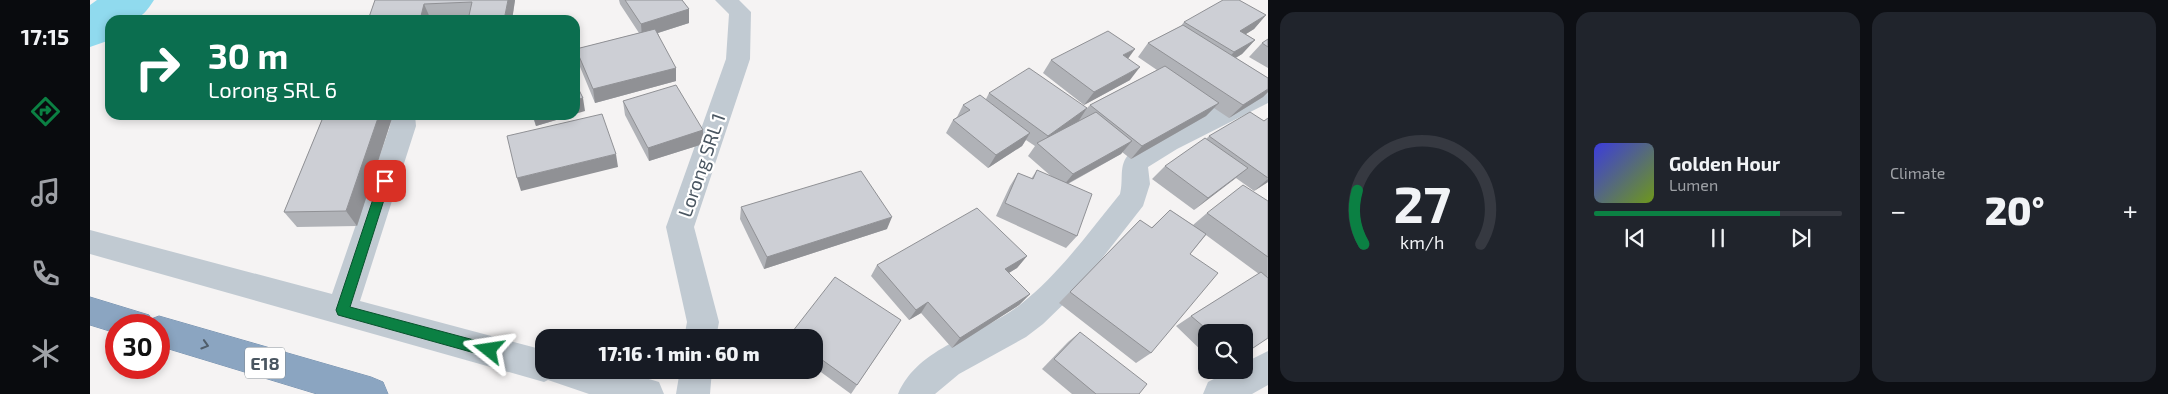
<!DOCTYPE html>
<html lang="en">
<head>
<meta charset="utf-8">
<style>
  body { margin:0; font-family:"Exo 2",sans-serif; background:#20242c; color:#f1f3f6; height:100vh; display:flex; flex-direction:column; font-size:19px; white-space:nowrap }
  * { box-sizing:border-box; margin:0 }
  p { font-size:16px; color:#9ea1a6 }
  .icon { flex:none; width:28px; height:28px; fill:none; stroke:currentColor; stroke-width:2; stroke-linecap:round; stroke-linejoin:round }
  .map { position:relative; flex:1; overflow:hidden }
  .side { display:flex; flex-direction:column; gap:12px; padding:12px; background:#0d0f14; width:900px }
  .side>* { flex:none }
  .top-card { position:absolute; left:15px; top:15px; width:475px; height:105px; border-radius:15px; box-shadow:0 2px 8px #0003; background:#0b6e4f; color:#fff; overflow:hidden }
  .buttons { position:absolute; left:1108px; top:324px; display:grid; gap:10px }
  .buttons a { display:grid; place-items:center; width:55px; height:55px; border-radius:10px; background:#171b24; box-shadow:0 2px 8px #0003; font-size:25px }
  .speed { position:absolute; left:15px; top:314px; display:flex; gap:10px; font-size:25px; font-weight:700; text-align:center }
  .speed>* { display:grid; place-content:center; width:65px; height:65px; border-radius:50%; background:#171b24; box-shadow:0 2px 8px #0003; line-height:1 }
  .speed .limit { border:8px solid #d22; background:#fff; color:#111 }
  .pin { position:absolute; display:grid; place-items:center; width:42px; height:42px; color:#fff; margin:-21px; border-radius:10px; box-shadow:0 2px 8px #0006 }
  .me { position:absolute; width:55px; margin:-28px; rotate:285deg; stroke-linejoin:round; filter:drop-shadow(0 0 4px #0008) }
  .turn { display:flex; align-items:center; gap:18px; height:105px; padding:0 20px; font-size:22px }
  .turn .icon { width:65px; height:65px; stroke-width:2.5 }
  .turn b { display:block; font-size:35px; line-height:42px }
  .big { font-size:38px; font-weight:800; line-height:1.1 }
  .side .tile { flex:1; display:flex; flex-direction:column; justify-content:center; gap:8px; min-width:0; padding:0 18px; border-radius:15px; background:#20242c }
  .side .dial { align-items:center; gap:0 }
  .dial svg { height:130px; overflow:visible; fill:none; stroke:#363941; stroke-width:7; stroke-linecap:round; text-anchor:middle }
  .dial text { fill:#f1f3f6; stroke:none }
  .song { display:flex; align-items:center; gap:15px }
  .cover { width:60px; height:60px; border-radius:8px; background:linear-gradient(135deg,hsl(240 70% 55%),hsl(80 70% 35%)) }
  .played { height:5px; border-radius:2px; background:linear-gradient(90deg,#0b8043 75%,#363941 75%) }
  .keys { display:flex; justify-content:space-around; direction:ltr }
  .heat { display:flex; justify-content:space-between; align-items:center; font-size:28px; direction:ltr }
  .side .tiles { flex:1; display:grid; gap:12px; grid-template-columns:repeat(3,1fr) }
  .trip { position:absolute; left:445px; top:329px; width:288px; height:50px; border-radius:15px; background:#171b24; box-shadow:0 2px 8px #0003; font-weight:800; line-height:50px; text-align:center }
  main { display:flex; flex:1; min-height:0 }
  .dock { display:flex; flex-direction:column; width:90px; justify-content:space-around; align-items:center; background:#090b0e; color:#9ea1a6 }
  .dock .icon { width:35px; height:35px }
  .dock .active { color:#0b8043 }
  .dock b { font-size:22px; color:#f1f3f6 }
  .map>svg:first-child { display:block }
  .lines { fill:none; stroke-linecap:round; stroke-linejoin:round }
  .river { fill:#90daee; fill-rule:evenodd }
  .highway-casing { stroke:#7690ad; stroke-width:1 }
  .minor { fill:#c1cad2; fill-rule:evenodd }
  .highway { fill:#8ba5c1; fill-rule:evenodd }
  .wall { fill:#b0b2b7 }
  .shaded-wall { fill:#909195 }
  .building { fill:#cdcfd5; stroke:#909195 }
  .oneway { stroke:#505e6b }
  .route { fill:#0b8043; stroke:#07532c }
  .labels { text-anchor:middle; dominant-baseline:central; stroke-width:4.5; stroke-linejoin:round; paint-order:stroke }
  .shield { fill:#fff; stroke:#808990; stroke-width:1 }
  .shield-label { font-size:18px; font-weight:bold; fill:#4a5661 }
  .street-label { font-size:19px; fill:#4a5661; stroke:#fff }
</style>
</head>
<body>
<main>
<nav class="dock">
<b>17:15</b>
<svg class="icon active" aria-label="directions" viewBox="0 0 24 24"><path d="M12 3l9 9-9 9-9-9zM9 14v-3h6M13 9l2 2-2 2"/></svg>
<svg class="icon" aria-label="music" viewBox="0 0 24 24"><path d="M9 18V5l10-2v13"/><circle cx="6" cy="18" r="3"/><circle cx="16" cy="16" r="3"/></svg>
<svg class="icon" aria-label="phone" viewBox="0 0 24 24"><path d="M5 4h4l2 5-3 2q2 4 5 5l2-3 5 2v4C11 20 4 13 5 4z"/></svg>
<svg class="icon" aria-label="climate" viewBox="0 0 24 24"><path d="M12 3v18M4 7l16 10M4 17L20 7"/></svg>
</nav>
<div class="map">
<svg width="1178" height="394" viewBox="0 0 1178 394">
  <rect width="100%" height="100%" fill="#f5f3f3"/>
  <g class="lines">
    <path class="river" d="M7,0H64C50,22 45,20 20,20V40L0,47V5Z"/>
    <g class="highway-casing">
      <polygon id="highway" points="0,297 59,315 61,319 69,316 281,377 293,382 298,394 227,394 69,346 69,325 26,325 26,333 0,325"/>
    </g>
    <g class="minor">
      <polygon points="625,0 649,0 661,12 660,59 604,227 629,322 626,338 594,338 597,322 576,227 636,59 639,14"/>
      <path d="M1178,84V103L1087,149L1058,167L1060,184L1053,206L985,293L953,324L936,337L869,374L845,394H808C829,345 891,336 931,304C970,273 999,232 1030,194C1034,179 1028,166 1039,154C1051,140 1157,91 1178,84Z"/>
      <polygon points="301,115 325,115 326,126 270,301 454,350 454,370 529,370 569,382 574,394 499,394 458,380 454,382 0,254 0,230 242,294 300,126"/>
      <polygon points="1178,351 1178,385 1162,394 1113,394 1118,382 1141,370 1154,370 1154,363"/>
      <polygon points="590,370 622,370 620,394 586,394"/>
    </g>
    <use href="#highway" class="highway"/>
  </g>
  <g class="wall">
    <polygon points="285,0 425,0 422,20 278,20"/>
    <polygon points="529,0 592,0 599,9 599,23 568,33 586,81 505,103 488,62 486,49 549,33 530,4"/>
    <polygon points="1176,15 1164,29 1156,34 1165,40 1152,54 1146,58 1178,78 1178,92 1173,97 1139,118 1124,108 1116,116 1041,159 1032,152 1031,154 978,184 987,236 976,248 906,216 920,186 928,173 941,179 947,170 962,177 938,156 945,146 936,140 932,146 898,168 856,133 863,120 867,117 873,105 896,99 899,93 997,108 1000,105 1067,70 1048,57 1058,43 1091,26 1094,22"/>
    <polygon points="1178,39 1178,68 1159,57 1172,43"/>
    <polygon points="961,60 1040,80 994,105 953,73"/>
    <polygon points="533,101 613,130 613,144 559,161 535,115"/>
    <polygon points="234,115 303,115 267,226 207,227 194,212"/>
    <polygon points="442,115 483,115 446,126"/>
    <polygon points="1178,118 1178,182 1164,191 1146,178 1104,210 1062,179 1075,166 1116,139 1119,136 1174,121"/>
    <polygon points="1178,201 1178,338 1154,332 1116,332 1116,355 1086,326 1101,316 1169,274 1116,235 1100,254 1061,353 1046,363 969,303 1050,220 1061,228 1080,210 1103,225 1117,213"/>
    <polygon points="651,207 797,229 674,269 650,219"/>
    <polygon points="937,256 927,268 918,273 940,294 929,305 862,348 831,313 819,320 781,276 787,265"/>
    <polygon points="811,320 761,394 724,367 724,338 699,338 699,336"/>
    <polygon points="990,332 1049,394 982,394 952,369 978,342"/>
  </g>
  <g class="shaded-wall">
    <polygon points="418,0 425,0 422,20 414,20"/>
    <polygon points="334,4 341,20 330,20"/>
    <polygon points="599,9 599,23 552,38 551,24"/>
    <polygon points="1176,15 1164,29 1138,45 1150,31"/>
    <polygon points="1165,40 1152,54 1131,66 1144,52"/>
    <polygon points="1045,49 1035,63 1033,55"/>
    <polygon points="1050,67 1040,80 994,105 1004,92"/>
    <polygon points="586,68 586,81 505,103 503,89"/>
    <polygon points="1178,89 1178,92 1173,97 1139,118 1153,105"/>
    <polygon points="493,98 495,111 485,114 485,100"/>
    <polygon points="1129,103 1116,116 1041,159 1052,146"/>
    <polygon points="997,108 988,122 951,146 958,136"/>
    <polygon points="289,115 303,115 267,226 256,211"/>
    <polygon points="443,115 483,115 446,126"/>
    <polygon points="613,130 613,144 559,161 558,148"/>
    <polygon points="940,133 932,146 898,168 906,155"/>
    <polygon points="1042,141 1031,154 973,186 983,174"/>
    <polygon points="526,154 528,167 431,191 427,178"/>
    <polygon points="1158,168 1143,180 1104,210 1118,198"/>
    <polygon points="1178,179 1178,182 1164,191"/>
    <polygon points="802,217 797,229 674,269 677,257"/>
    <polygon points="937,256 927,268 906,281 915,269"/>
    <polygon points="940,294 929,305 862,348 870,338"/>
    <polygon points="838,302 831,313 819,320 826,310"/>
  </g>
  <g class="building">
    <polygon points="285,0 418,0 414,20 378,20 382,2 334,4 330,20 278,20"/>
    <polygon points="535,0 592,0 599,9 551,24"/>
    <polygon points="1133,0 1149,0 1176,15 1150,31 1165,40 1144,52 1094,22"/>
    <polygon points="1093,25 1178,78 1178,89 1153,105 1058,43"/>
    <polygon points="565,29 586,68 503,89 486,49"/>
    <polygon points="1018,31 1045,49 1033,55 1050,67 1004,92 961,60"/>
    <polygon points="1178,39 1178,47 1172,43"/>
    <polygon points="1075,66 1129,103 1052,146 1000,105"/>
    <polygon points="939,68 997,108 958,136 899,93"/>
    <polygon points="485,82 493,98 485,100"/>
    <polygon points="586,85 613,130 558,148 533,101"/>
    <polygon points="890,95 940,133 906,155 863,120 880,110 873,105"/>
    <polygon points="1006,112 1042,141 983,174 947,143"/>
    <polygon points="1160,112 1174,121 1178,118 1178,178 1119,136"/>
    <polygon points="512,114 526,154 427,178 417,136"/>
    <polygon points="234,115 289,115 256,211 194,212"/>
    <polygon points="1115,138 1158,168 1118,198 1075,166"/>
    <polygon points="947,170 1002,194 987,236 915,203 928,173 943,179"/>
    <polygon points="771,171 802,217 677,257 651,207"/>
    <polygon points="1153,185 1178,201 1178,257 1117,213"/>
    <polygon points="887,208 937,256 915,269 940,294 870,338 838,302 826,310 787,265"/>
    <polygon points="1080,210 1116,234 1100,254 1128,273 1061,353 980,292 1050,220 1062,228"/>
    <polygon points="1171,272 1178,278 1178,338 1154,354 1154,332 1120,332 1101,316"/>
    <polygon points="745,277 811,320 767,385 724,354 724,338 701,338 699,336"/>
    <polygon points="990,332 1057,384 1049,394 1006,394 964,359"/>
  </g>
  <defs><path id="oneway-chevron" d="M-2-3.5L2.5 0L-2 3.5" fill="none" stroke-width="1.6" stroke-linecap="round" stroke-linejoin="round" transform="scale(1.25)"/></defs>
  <use class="oneway" href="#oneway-chevron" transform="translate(115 345) rotate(17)"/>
  <polygon class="route" points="295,177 300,181 260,307 399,344 404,346 406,350 404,355 399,357 248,315 246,310 289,181"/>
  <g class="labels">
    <rect class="shield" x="155" y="347.5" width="40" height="31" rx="4"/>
    <g class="shield-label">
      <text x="175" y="363">E18</text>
    </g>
    <g class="street-label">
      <text transform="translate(611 165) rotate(-71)">Lorong SRL 1</text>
    </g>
  </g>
</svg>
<div class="buttons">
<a><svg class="icon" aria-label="search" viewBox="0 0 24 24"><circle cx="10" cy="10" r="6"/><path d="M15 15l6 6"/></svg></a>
</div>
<div class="speed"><div class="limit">30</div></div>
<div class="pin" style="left:295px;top:181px;background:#d93025"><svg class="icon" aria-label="arrive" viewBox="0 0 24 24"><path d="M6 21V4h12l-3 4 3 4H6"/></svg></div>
<svg class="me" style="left:399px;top:350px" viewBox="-20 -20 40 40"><path d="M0-17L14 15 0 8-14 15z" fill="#0b8043" stroke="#fff" stroke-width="4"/></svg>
<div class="trip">17:16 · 1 min · 60 m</div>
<div class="top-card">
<div class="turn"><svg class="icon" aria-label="right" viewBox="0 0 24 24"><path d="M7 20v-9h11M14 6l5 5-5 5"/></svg><div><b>30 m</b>Lorong SRL 6</div></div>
</div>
</div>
<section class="side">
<div class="tiles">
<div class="tile dial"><svg viewBox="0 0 100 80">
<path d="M14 69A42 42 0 1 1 86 69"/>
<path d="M14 69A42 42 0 0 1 10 36" stroke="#0b8043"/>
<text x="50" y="56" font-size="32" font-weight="700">27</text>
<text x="50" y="72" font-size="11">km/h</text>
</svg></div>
<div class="tile">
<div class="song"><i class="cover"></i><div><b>Golden Hour</b><p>Lumen</p></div></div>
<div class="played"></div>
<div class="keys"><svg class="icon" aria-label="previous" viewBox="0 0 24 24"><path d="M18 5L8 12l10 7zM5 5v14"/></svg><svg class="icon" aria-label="pause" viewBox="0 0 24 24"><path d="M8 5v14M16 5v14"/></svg><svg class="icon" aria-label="next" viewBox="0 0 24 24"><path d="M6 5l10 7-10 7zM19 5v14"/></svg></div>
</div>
<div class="tile"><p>Climate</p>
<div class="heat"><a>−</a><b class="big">20°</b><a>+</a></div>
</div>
</div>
</section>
</main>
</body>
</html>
